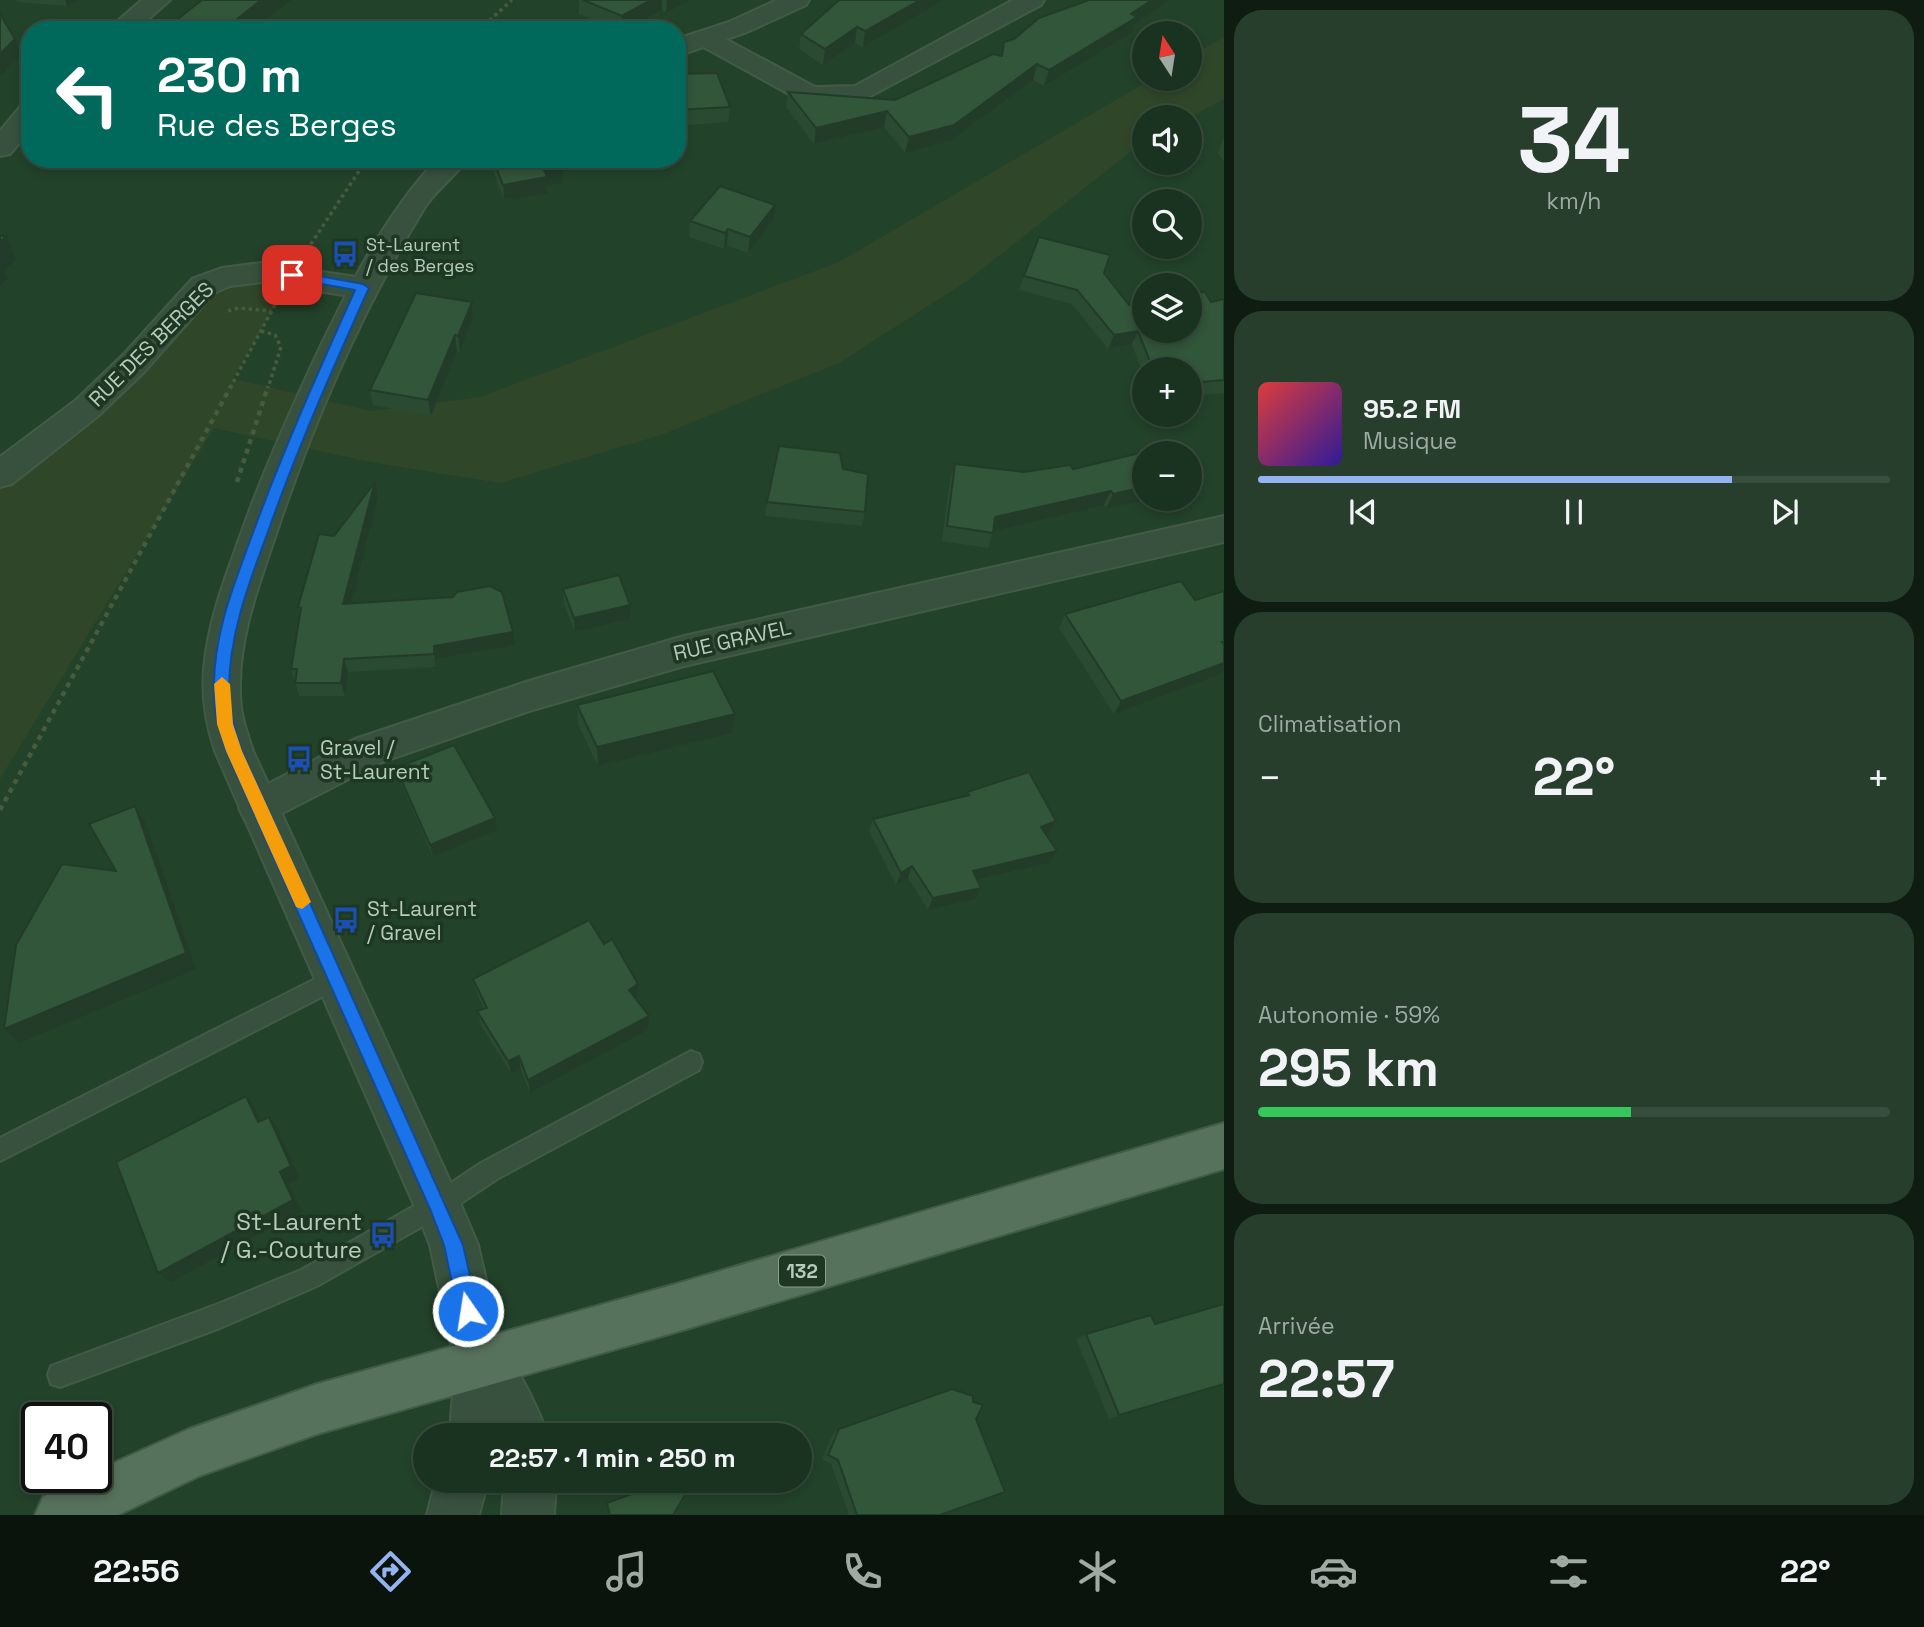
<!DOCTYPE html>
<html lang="fr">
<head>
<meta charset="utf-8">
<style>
  body { margin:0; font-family:"Space Grotesk",sans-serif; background:#273e2d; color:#f1f3f6; height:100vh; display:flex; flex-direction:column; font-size:26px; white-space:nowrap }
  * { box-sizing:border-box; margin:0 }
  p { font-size:23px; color:#9faaa5 }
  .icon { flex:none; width:38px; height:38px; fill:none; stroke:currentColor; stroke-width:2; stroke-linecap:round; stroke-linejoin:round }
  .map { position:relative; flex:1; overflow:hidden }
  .side { display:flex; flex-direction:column; gap:10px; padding:10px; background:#0e1c12; width:700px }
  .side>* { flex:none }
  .hud { position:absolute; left:21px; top:21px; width:665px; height:147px; border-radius:28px; box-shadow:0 4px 10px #0003,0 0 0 2px #384d3e; background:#00695c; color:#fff; overflow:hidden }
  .needle { width:46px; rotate:348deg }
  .tools { position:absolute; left:1132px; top:21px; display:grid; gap:14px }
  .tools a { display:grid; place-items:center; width:70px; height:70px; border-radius:50%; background:#1a3220; box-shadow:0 4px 10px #0003,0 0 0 2px #384d3e; font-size:35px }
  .speed { position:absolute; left:21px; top:1402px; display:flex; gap:14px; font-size:35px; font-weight:700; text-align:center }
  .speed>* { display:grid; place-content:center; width:91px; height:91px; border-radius:50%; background:#1a3220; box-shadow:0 4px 10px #0003,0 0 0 2px #384d3e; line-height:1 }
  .speed .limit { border:4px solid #111; border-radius:10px; background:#fff; color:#111 }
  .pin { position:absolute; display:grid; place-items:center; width:60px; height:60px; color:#fff; margin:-30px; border-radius:14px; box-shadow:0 4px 10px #0006 }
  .me { position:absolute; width:77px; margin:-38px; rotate:347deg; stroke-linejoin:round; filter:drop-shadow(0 0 5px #0008) }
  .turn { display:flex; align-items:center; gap:24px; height:147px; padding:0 21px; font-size:32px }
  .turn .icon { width:91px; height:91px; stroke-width:2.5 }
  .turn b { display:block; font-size:49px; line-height:60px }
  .big { font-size:52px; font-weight:800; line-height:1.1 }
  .side .card { flex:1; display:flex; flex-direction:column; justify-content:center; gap:10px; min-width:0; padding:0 24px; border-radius:28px; background:#273e2d }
  .side .dial { align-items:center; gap:0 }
  .dial b { font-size:91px; line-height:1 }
  .song { display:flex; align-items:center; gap:21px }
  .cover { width:84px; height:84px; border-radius:10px; background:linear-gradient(135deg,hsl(0 70% 55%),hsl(250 70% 35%)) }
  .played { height:7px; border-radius:4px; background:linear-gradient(90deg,#95b2f1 75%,#384d3e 75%) }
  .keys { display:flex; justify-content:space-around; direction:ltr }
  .heat { display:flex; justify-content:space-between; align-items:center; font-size:38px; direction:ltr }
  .charge { height:10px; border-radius:5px; background:linear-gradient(90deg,#34c759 59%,#384d3e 0) }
  .trip { position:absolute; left:413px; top:1423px; width:399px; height:70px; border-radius:35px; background:#1a3220; box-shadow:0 4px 10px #0003,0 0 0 2px #384d3e; font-weight:800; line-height:70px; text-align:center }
  .dock { display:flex; height:112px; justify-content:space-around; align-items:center; background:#0a140d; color:#9faaa5 }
  .dock .icon { width:49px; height:49px }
  .dock .active { color:#95b2f1 }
  .dock b { font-size:32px; color:#f1f3f6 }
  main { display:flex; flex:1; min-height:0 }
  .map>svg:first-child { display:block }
  .green { fill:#304629 }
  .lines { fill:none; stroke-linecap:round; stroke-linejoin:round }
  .service-casing { stroke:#425b47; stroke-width:4 }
  .minor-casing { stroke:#425b47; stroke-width:4 }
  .tertiary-casing { stroke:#425b47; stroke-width:4 }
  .primary-casing { stroke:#425b47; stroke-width:4 }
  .path-far1 { stroke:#475b3f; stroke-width:3.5; stroke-dasharray:3.5 3.5; stroke-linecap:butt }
  .path { stroke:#475b3f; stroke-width:4.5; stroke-dasharray:5 5; stroke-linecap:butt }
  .service { fill:#38513e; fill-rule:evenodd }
  .minor { fill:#38513e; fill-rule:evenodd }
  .tertiary { fill:#38513e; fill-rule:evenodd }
  .primary { fill:#56715c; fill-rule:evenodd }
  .wall { fill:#2b4a32 }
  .shaded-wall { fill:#233c29 }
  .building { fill:#32563a; stroke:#233c29; stroke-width:2 }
  .route { fill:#1a73e8; stroke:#114b97; stroke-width:2 }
  .slow { fill:#f59e0b }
  .labels { text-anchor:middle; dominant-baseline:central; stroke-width:7; stroke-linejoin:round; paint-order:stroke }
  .far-poi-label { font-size:18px; fill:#b5ccba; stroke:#1d3723; text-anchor:start }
  .shield { fill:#1d3723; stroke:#879f8d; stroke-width:2 }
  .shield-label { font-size:19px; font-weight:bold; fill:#b5ccba }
  .street-label { font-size:21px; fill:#b5ccba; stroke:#1d3723 }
  .poi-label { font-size:21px; fill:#b5ccba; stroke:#1d3723; text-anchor:start }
  .near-poi-label { font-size:24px; fill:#b5ccba; stroke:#1d3723; text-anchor:end }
</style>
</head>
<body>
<main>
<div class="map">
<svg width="1224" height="1515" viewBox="0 0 1224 1515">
  <rect width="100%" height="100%" fill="#23422a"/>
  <polygon class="green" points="1224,37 1224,99 1190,117 1144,117 1144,141 967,281 839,363 661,435 500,483 370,462 214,428 0,779 0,475 203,286 292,275 233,379 371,411 480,397 839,262 1152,79 1190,79 1190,56"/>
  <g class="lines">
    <g class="service-casing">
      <g id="service">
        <polygon points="337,968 345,971 348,978 345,985 0,1161 0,1138"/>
        <polygon points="691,1051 699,1054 702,1062 699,1070 497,1179 446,1213 317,1286 220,1328 60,1387 51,1384 48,1375 51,1366 218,1304 301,1270 430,1197 481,1163"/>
      </g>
    </g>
    <g class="minor-casing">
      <g id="minor">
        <polygon points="142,0 170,0 136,30 107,30"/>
        <polygon points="1013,0 1044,0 1041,5 861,101 830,104 800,100 698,44 694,39 698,34 716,34 815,87 855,86"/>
        <polygon points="30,105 30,130 10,154 0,156 0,131 20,107"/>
        <polygon points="261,263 363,278 374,281 378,288 374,295 363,298 261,282 230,286 214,293 145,371 98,416 12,484 0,487 0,457 76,400 123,355 192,279 222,268"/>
        <polygon points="1224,516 1224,542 684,666 529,711 382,762 259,825 245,820 239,808 245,796 355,739 529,681 684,636"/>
        <path d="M480,1337C515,1352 534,1401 548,1435H450L455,1362L463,1345Z"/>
        <polygon points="436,1480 488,1480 479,1515 427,1515"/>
        <polygon points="504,1480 556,1480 554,1515 502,1515"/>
      </g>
    </g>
    <g class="tertiary-casing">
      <g id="tertiary">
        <polygon points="777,0 809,0 806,5 747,32 677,56 677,39 729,22"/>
        <path d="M437,159H467C455,177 436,190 425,207C361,311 312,425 274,540C257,590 238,641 240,694C240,714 247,733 253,751L461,1205L478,1245L505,1362L497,1379L480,1387L463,1379L455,1362L430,1245L418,1214L215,751C204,718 200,687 206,652C212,611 227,573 241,534C262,474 288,416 315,358C349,287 383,217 437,159Z"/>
      </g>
    </g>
    <g class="primary-casing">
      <polygon id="primary" points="1224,1123 1224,1169 676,1332 317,1434 199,1476 118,1515 35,1515 43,1497 84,1477 96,1477 96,1471 189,1429 317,1384 676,1284"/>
    </g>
    <g class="path-far1">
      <polyline points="479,30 512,0"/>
      <polyline points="307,250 367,159"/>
      <polyline points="228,311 239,308 271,311"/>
      <polyline points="261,331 275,335 281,347 268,388"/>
      <polyline points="230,388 276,303"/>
    </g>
    <g class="path">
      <polyline points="237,482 268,386"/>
      <polyline points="0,810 231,386"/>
    </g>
    <use href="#service" class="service"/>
    <use href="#minor" class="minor"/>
    <use href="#tertiary" class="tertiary"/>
    <use href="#primary" class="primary"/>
  </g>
  <g class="wall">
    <polygon points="16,0 83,0 67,6 17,2"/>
    <polygon points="579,0 690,0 666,13 662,10 625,30 617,30 579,14"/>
    <polygon points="944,0 863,47 855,43 823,65 799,49 801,34"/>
    <polygon points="1086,0 1170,0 1135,24 1132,33 1044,86 1033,80 950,141 905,153 884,127 814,144 786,107 788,92 895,100 1001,56 1004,42 1014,39"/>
    <polygon points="677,74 730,107 728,122 677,126"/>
    <polygon points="1224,138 1224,162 1218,153"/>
    <polygon points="492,159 589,159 583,161 583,167 563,171 563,183 547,186 548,193 504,200 493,171"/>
    <polygon points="773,220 748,253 727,245 724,249 689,237 690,221"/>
    <polygon points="1104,273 1129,305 1211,302 1224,299 1224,393 1190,396 1190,369 1144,369 1144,377 1132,344 1108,349 1072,304 1019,290 1024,276"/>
    <polygon points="472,302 473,317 460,352 457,351 431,416 373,405 370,390"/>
    <polygon points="1144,452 1106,508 1104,505 993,531 988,548 942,541 950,479 955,464 1024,472 1073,469"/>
    <polygon points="843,469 865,512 862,526 765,516 767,502"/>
    <polygon points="378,497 350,603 515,645 436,659 436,667 348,672 345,696 299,696 291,669 300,615 298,607 334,536"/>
    <polygon points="563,589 630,605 630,619 575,632 564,604"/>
    <polygon points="1224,591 1224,673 1114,714 1059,628 1065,614 1195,600"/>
    <polygon points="577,705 735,714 732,733 598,766 578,724"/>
    <polygon points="396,768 497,830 433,857 400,781"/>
    <polygon points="967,792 1049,833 1046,834 1057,851 1050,863 977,880 975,899 928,910 908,878 896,885 869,831 873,819 965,796"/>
    <polygon points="473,979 637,999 648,1030 530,1093 521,1070 511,1074 481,1025 477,1011 484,1009 477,994"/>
    <polygon points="1224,1304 1224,1385 1109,1419 1076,1339 1086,1334 1155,1324"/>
    <polygon points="973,1402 940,1515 849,1515 831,1464 822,1459 833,1434 839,1429"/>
  </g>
  <g class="shaded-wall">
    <polygon points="65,0 83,0 67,6"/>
    <polygon points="261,0 291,0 253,30 223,30"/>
    <polygon points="651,0 662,0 662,10 625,30 621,30 622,16"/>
    <polygon points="667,0 690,0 666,13"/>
    <polygon points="920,0 944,0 863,47 865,31"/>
    <polygon points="1152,0 1170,0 1135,24 1132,33 1044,86 1049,70"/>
    <polygon points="857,27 855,43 823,65 825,49"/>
    <polygon points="15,39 21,55 2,75 0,70 0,54"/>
    <polygon points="1037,64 1033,80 950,141 905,153 909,137"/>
    <polygon points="887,111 884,127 814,144 816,128"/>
    <polygon points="558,159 589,159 583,161 583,167 563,171 563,183 547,186 548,193 504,200 503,185 544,170"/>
    <polygon points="775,205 773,220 748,253 750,237"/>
    <polygon points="728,229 727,245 724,249 725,233"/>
    <polygon points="6,237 16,260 4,271 8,279 0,285 0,242"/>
    <polygon points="472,302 473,317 460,352 458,336"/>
    <polygon points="1138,331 1132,344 1108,349 1114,335"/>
    <polygon points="455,335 457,351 431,416 428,400"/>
    <polygon points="375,482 378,497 347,617 343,604"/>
    <polygon points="1144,487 1144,499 1152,499 1106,508 1113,494"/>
    <polygon points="1111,491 1104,505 990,532 995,517"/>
    <polygon points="630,605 630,619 575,632 574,618"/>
    <polygon points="513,632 515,645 436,659 436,667 434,654 434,646"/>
    <polygon points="344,659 348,672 345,696 341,683"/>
    <polygon points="1224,663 1224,673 1114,714 1121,701"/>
    <polygon points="735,714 732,733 598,766 597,747"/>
    <polygon points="135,806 146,824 196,969 19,1043 4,1029 186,953"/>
    <polygon points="495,818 497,830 433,857 430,845"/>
    <polygon points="1056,821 1049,833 1034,839 1041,827"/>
    <polygon points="1057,851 1050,863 967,882 973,871"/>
    <polygon points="912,866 908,878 896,885 901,873"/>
    <polygon points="981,888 975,899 928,910 933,898"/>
    <polygon points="638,984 637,999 628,1005 629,990"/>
    <polygon points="649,1016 648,1030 530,1093 528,1080"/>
    <polygon points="519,1056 521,1070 511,1074 508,1061"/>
    <polygon points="246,1096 256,1109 267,1134 258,1122"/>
    <polygon points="269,1117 278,1129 299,1178 289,1184 302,1211 171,1282 158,1273"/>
  </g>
  <g class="building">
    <polygon points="202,0 261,0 223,30 164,30"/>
    <polygon points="583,0 651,0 622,16"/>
    <polygon points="839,0 920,0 865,31 857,27 825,49 801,34"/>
    <polygon points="1089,0 1152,0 1131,14 1137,17 1049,70 1037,64 954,125 909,137 887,111 816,128 788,92 895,100 993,54 1002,56 1004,42 1014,39 1039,18"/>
    <polygon points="0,14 15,39 0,54"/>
    <polygon points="717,73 730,107 677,110 677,74"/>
    <polygon points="493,159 559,159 563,167 544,170 547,177 503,185"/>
    <polygon points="720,186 775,205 750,237 728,229 725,233 690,221"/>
    <polygon points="0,235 6,237 0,242"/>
    <polygon points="1039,237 1110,255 1104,273 1129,305 1144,302 1144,331 1190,331 1190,294 1205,292 1211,302 1224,299 1224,380 1190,383 1190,369 1153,369 1138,331 1114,335 1077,290 1024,276"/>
    <polygon points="416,293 472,302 458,336 455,335 428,400 370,390"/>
    <polygon points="779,446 840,453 843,469 868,474 865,512 767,502"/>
    <polygon points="1144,452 1144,487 1113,494 1111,491 995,517 993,533 947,526 955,464 1024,472 1070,465 1073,469"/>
    <polygon points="375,482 343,604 453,597 457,592 490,586 502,592 513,632 434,646 434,654 344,659 341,683 295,683 297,669 291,669 301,608 298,607 319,534 334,536"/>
    <polygon points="619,575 630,605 574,618 563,589"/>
    <polygon points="1181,581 1195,600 1224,591 1224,642 1222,642 1224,645 1224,663 1121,701 1065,614"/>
    <polygon points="713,671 735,714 597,747 577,705"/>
    <polygon points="454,745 495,818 430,845 396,768"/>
    <polygon points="1029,772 1056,821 1041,827 1057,851 973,871 981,888 933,898 912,866 901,873 873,819 969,795 967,792"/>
    <polygon points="135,806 186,953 4,1029 16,945 62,864 116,871 89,824"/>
    <polygon points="589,920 604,944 612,939 638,984 629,990 649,1016 528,1080 519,1056 508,1061 477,1011 487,1008 473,979"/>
    <polygon points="246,1096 258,1122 269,1117 291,1166 280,1172 293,1200 158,1273 116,1162"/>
    <polygon points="1224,1304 1224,1384 1119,1415 1086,1334 1151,1315 1155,1324"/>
    <polygon points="952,1389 973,1396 973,1402 983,1405 976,1419 1005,1492 940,1515 857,1515 838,1460 828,1455 839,1429"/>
    <polygon points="670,1480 694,1480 673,1515 610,1515 607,1503"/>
  </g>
  <path class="route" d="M292,271L363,284L369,288C333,368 298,447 269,529C249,583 228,636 229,694C230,714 236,733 242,751L463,1245L478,1311L475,1318L468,1321L461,1318L458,1311L444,1245L430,1209L226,751C220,733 214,714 214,694C212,636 234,584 254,530C284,448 319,370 355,290L288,278V272Z"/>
  <polygon class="slow" points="222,677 230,684 233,724 242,751 311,902 302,909 296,907 226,751 217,724 214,684"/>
  <defs>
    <g id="bus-bare" transform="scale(2.1)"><path d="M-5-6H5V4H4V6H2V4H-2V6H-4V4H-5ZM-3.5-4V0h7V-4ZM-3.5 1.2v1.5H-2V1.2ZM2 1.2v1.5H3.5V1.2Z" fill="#1a4fb4" stroke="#1d3723" stroke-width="2.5" paint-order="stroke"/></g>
  </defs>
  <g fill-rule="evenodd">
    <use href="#bus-bare" x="345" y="254"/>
    <use href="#bus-bare" x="299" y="759"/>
    <use href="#bus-bare" x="346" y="920"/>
    <use href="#bus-bare" x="383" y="1235"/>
  </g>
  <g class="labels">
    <g class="far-poi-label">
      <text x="366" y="244">St-Laurent<tspan x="366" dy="21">/ des Berges</tspan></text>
    </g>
    <rect class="shield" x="779" y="1255.5" width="46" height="31" rx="5"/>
    <g class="shield-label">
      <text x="802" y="1271">132</text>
    </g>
    <g class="street-label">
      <text transform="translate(151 344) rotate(-45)">RUE DES BERGES</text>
      <text transform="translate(732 640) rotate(-13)">RUE GRAVEL</text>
    </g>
    <g class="poi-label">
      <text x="320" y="747">Gravel /<tspan x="320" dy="24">St-Laurent</tspan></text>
      <text x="367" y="908">St-Laurent<tspan x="367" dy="24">/ Gravel</tspan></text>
    </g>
    <g class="near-poi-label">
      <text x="362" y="1221">St-Laurent<tspan x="362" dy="28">/ G.-Couture</tspan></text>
    </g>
  </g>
</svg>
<div class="tools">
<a><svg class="needle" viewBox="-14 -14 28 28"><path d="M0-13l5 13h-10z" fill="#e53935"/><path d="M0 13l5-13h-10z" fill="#9faaa5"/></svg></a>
<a><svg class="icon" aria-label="sound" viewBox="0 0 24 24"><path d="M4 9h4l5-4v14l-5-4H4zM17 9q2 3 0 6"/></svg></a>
<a><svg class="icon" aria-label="search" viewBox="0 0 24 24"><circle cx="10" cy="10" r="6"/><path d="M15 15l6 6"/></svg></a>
<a><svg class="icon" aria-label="layers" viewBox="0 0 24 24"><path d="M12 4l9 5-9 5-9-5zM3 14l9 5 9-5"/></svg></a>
<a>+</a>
<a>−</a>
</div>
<div class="speed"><div class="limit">40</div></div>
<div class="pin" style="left:292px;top:275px;background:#d93025"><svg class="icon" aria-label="arrive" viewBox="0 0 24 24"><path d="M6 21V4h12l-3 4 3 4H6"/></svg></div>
<svg class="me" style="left:468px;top:1311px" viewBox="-20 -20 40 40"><circle r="17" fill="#1a73e8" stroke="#fff" stroke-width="3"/><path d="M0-11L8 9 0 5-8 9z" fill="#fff"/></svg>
<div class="trip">22:57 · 1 min · 250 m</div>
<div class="hud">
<div class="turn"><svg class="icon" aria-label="left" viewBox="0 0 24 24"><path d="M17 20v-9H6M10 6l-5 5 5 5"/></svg><div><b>230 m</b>Rue des Berges</div></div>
</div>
</div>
<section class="side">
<div class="card dial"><b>34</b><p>km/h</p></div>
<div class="card">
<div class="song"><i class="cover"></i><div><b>95.2 FM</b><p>Musique</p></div></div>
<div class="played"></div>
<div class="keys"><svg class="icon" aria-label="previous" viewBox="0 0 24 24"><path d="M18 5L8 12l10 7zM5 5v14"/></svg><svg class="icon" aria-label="pause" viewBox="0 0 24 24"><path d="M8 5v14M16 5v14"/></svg><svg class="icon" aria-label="next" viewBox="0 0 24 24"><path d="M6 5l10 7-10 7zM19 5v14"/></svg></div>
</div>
<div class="card"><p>Climatisation</p>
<div class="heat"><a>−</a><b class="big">22°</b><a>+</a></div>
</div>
<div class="card"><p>Autonomie · 59%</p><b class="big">295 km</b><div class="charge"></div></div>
<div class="card"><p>Arrivée</p><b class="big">22:57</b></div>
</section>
</main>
<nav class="dock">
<b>22:56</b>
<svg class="icon active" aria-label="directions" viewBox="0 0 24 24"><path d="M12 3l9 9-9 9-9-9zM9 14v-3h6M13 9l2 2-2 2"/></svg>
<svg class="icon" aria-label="music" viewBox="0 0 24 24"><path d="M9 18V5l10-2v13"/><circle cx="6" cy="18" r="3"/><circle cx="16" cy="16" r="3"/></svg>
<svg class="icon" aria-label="phone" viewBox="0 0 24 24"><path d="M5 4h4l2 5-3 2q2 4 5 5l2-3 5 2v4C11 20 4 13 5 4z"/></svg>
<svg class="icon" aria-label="climate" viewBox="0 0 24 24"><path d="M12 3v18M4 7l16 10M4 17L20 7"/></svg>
<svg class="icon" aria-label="car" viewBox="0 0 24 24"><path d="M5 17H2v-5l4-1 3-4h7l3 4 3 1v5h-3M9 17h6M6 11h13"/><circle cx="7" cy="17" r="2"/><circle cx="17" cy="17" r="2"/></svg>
<svg class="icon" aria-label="filters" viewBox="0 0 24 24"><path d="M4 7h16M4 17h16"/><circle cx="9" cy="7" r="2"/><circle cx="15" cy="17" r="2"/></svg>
<b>22°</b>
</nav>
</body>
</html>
